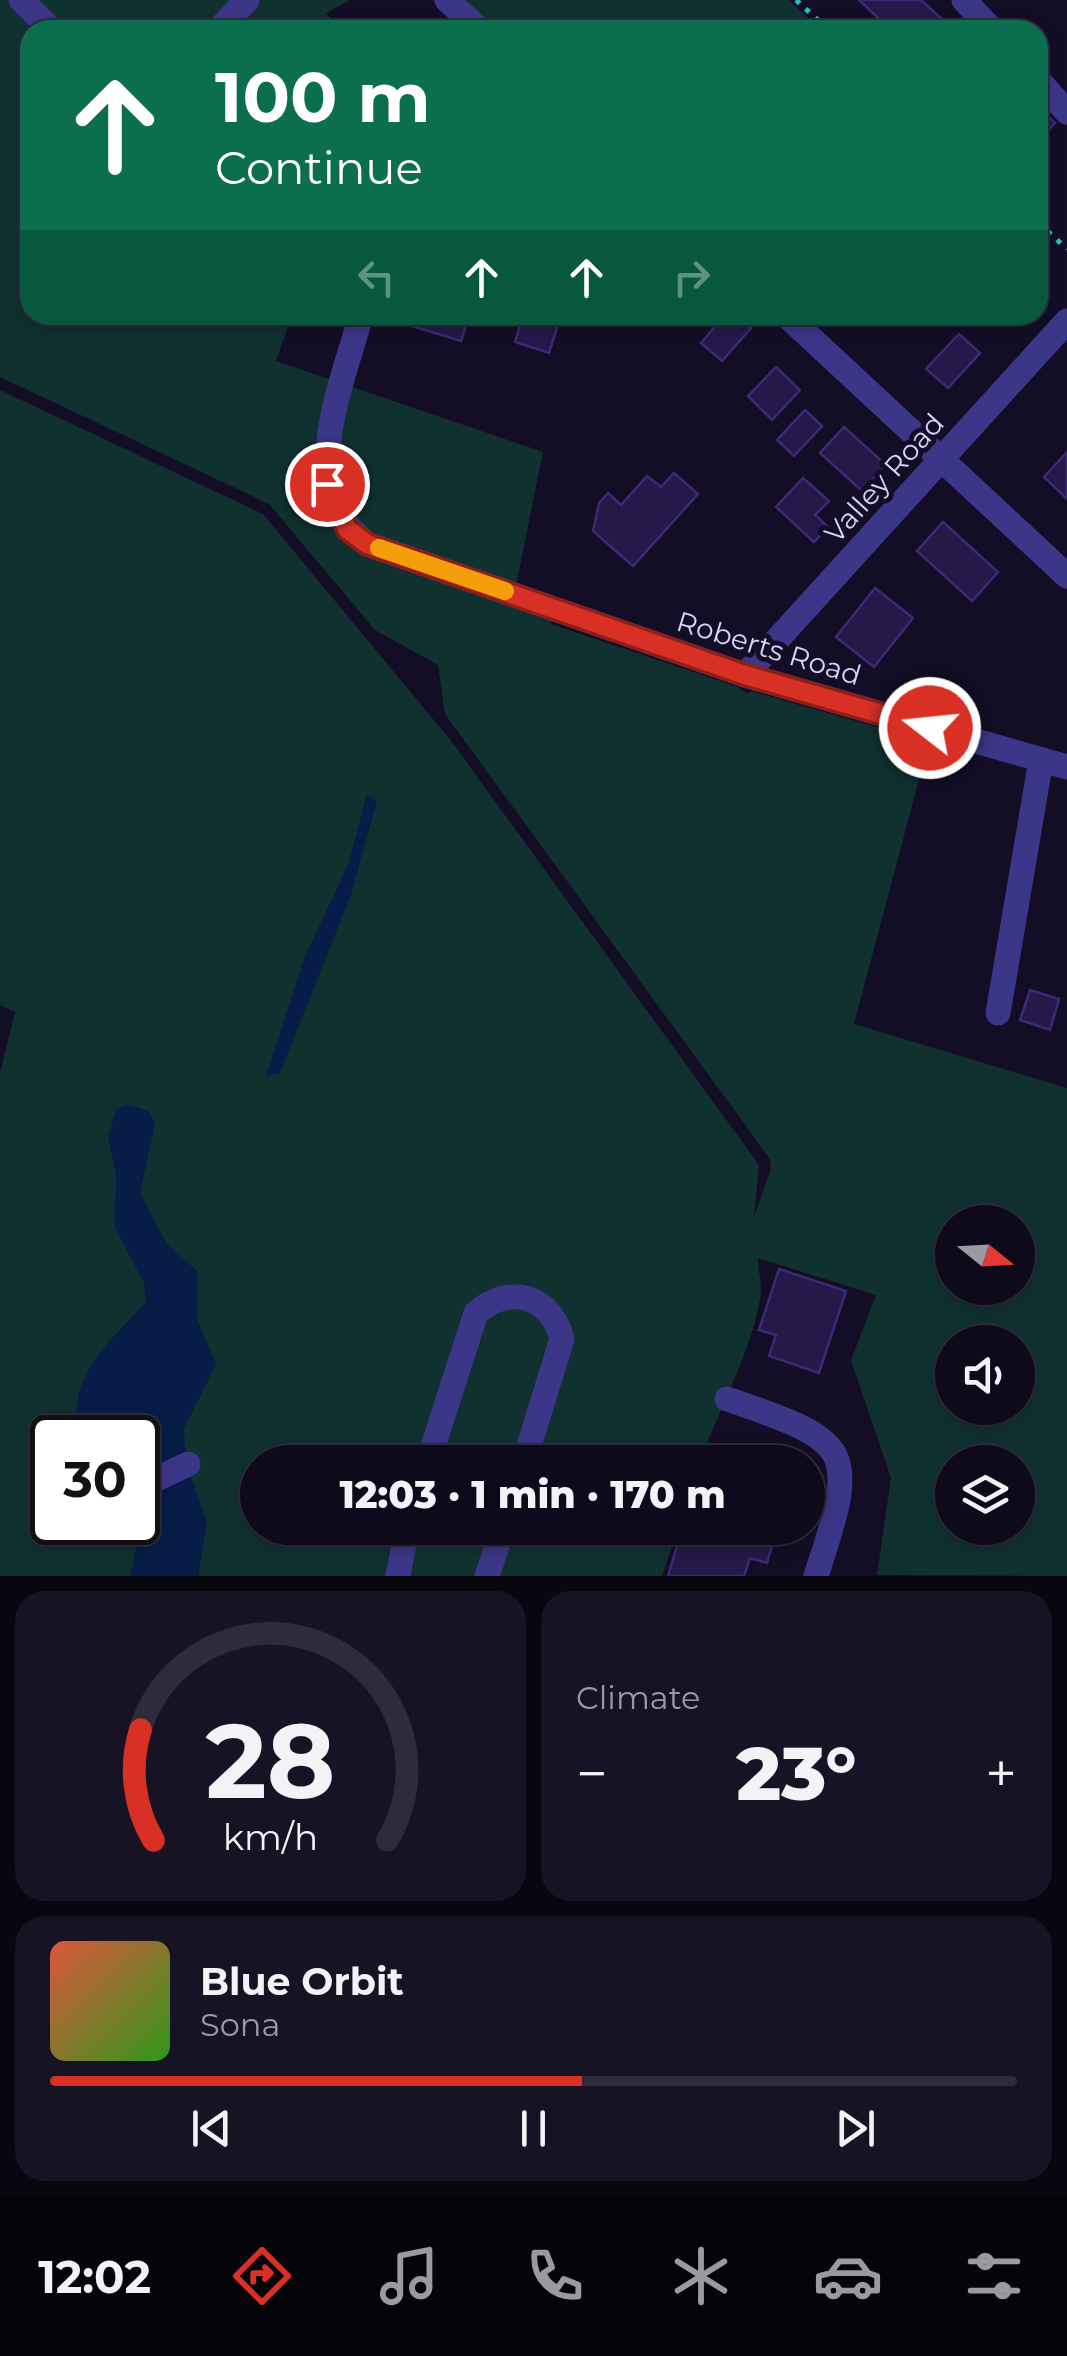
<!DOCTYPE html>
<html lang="en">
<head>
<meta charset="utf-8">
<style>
  body { margin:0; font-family:Montserrat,sans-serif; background:#171325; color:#f1f3f6; height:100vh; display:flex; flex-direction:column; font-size:38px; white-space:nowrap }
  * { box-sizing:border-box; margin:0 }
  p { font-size:32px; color:#9b9aa3 }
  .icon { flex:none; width:55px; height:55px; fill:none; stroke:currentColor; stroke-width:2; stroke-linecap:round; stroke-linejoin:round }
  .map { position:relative; height:1576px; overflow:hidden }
  .panel { display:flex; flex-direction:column; gap:15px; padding:15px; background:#08060f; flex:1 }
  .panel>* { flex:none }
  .top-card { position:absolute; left:20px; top:20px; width:1028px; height:305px; border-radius:30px; box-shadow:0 5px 15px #0003,0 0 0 2px #2e2b3b; background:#0b6e4f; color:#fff; overflow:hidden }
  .needle { width:65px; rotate:108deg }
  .controls { position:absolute; left:935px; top:1205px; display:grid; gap:20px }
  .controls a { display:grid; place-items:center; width:100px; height:100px; border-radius:50%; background:#0e0a1c; box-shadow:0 5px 15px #0003,0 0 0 2px #2e2b3b; font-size:50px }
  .speed { position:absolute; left:30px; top:1415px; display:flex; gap:20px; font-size:50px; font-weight:700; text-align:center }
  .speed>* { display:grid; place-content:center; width:130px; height:130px; border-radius:50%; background:#0e0a1c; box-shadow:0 5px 15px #0003,0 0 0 2px #2e2b3b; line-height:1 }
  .speed .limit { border:5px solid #111; border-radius:15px; background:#fff; color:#111 }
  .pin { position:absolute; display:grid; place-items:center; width:85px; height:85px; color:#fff; margin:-42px; border:5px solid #fff; border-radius:50%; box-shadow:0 2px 10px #0007 }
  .me { position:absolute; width:110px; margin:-55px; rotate:286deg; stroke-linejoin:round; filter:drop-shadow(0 0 8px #0008) }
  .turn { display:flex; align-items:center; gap:35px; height:210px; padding:0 30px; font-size:45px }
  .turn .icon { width:130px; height:130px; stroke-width:2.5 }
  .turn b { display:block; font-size:70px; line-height:85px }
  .lanes { display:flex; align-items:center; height:95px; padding:0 30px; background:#0003; justify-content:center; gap:50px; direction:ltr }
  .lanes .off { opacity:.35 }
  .big { font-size:75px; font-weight:800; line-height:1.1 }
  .panel .widget { flex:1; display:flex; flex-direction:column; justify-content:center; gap:15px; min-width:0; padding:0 35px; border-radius:30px; background:#171325 }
  .panel .dial { align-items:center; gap:0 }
  .dial svg { height:260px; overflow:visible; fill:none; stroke:#2e2b3b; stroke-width:7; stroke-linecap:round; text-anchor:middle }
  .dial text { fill:#f1f3f6; stroke:none }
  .song { display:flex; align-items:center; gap:30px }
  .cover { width:120px; height:120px; border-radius:15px; background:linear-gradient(135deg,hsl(10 70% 55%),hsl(110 70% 35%)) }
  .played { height:10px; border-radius:5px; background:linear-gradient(90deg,#d93025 55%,#2e2b3b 55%) }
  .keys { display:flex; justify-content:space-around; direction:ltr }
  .heat { display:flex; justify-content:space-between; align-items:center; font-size:55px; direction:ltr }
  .panel .tiles { flex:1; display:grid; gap:15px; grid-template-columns:1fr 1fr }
  .widget:last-child { grid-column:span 2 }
  .trip { position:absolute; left:240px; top:1445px; width:585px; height:100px; border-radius:50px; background:#0e0a1c; box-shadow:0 5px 15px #0003,0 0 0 2px #2e2b3b; font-weight:800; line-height:100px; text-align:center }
  .tab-bar { display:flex; height:160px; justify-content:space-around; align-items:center; background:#06040b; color:#9b9aa3 }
  .tab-bar .icon { width:70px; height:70px }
  .tab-bar .on { color:#d93025 }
  .tab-bar b { font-size:45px; color:#f1f3f6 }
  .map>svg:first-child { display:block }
  .green { fill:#103130; fill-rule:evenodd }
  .water { fill:#071c46 }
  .building { fill:#241948; stroke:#3b2a75; stroke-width:2.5 }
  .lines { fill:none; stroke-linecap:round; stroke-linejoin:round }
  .path { stroke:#29bdb8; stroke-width:5; stroke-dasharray:5 8; stroke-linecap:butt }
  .minor { stroke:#3c3688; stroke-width:25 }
  .route-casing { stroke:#8d1f18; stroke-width:25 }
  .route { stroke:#d93025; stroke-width:18 }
  .slow { stroke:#f59e0b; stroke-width:18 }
  .labels { text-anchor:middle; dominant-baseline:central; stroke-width:10; stroke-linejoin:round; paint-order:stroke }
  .street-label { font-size:28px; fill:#d9d3ff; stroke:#130e26 }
</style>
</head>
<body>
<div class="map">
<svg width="1067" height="1576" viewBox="0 0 1067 1576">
  <rect width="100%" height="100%" fill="#130e26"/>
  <g class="green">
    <path d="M0,0H350L326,13L340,30H30V315H292L276,361L543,452L512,606L552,619L551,624L738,687L747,694L751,691L929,742L854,1024L1067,1088V1576L877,1575L891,1478L851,1360L876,1295L758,1258C758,1268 761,1280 761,1290C757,1341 717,1413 700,1462H258V1528H678L662,1576H0V1073L15,1012L0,1005V390L263,514L452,742L759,1165L754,1217L771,1169L770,1159L445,714L438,665L375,630L269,504L0,377ZM952,1222H1018V1288H952ZM952,1342H1018V1408H952ZM52,1438H138V1522H52ZM952,1462H1018V1528H952Z"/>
    <polygon points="433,0 789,0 821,30 464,30"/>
  </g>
  <g class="water">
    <polygon points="367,794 377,801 351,895 280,1073 266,1076 305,956 348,865"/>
    <path d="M126,1105L149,1111L155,1124L140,1193L167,1244L197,1271V1319L216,1364L184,1429L186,1463L138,1482V1438L78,1437C67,1374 107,1345 146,1302L144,1283L115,1228L116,1174L108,1137L116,1110Z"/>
    <polygon points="188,1468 207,1523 198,1576 130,1576 147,1499 140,1491"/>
  </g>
  <g class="building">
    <polygon points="859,0 921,0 954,30 891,30"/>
    <polygon points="1038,107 1055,123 1038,141"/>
    <polygon points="376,315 469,315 461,341"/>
    <polygon points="523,315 561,315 549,353 515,342"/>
    <polygon points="725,315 736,315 751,328 722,361 701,343"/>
    <polygon points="959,334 980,353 948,388 926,369"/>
    <polygon points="776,367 800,390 772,420 748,396"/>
    <polygon points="805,410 822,426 794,456 777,440"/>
    <polygon points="844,427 886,465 862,491 820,453"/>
    <polygon points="1067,452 1067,499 1044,477"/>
    <polygon points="674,473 698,494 633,566 593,531 599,503 608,493 621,505 647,476 661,487"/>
    <polygon points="803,478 829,501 815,515 828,527 814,542 776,507"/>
    <polygon points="943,522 998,572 972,601 917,551"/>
    <polygon points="875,588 913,618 874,667 836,637"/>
    <polygon points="1030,990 1059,999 1050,1030 1020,1020"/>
    <polygon points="779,1269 846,1291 819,1373 769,1356 776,1335 759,1330"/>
    <polygon points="712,1446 762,1462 706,1462"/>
    <polygon points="702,1528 726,1528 773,1542 767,1563 750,1558 744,1576 668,1576 680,1536 698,1541"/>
  </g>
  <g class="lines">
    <g class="path">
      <polyline points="796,0 829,30"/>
      <polyline points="1038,222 1067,249"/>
    </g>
    <g class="minor">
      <polyline points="21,0 52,30"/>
      <polyline points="447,0 480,30"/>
      <polyline points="964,0 992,30"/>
      <polyline points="218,30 247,0"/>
      <polyline points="1038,80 1067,112"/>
      <path d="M361,315C342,387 294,489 367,544L745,675L1067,767"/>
      <polyline points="786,315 1067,576"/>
      <polyline points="745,675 1067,321"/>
      <polyline points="998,1013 1041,760"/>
      <path d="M727,1399C855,1442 858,1449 816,1576"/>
      <path d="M428,1462L476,1313C509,1284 551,1295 562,1339L524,1462"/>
      <polyline points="138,1488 188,1464"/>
      <polyline points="398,1576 407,1528"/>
      <polyline points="487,1576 503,1528"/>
    </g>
  </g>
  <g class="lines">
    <g class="route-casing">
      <polyline id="route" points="327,484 347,529 367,544 745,675 930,728"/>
    </g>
    <use href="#route" class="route"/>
    <polyline class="slow" points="379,548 505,591"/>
  </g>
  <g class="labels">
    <g class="street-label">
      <text transform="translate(884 478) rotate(-48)">Valley Road</text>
      <text transform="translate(769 648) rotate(17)">Roberts Road</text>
    </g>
  </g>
</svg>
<div class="controls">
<a><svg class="needle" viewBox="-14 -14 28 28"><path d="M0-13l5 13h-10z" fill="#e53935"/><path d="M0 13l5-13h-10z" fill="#9b9aa3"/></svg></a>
<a><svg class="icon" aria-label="sound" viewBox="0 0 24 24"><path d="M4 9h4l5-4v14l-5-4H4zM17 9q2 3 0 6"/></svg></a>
<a><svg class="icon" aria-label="layers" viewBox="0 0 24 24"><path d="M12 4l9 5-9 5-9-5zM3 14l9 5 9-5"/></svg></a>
</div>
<div class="speed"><div class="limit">30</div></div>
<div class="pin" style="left:327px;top:484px;background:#d93025"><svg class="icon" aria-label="arrive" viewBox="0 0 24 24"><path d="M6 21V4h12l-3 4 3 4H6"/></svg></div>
<svg class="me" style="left:930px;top:728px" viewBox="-20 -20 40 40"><circle r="17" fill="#d93025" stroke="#fff" stroke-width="3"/><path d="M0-11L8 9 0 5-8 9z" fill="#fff"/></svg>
<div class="trip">12:03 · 1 min · 170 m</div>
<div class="top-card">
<div class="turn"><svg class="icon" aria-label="ahead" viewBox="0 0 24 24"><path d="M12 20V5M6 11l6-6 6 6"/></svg><div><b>100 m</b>Continue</div></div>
<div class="lanes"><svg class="icon off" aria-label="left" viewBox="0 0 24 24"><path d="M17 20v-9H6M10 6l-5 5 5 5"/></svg><svg class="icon" aria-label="ahead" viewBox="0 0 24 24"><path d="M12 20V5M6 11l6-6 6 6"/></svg><svg class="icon" aria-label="ahead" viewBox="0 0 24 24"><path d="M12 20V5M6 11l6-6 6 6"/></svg><svg class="icon off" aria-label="right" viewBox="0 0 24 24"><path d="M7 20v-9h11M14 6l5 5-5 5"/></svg></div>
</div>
</div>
<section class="panel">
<div class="tiles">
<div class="widget dial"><svg viewBox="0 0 100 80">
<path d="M14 69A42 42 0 1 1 86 69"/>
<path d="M14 69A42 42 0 0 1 10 35" stroke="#d93025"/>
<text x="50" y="56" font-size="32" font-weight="700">28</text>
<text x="50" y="72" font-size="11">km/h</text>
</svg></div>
<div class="widget"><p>Climate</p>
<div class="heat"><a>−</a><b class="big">23°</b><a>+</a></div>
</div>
<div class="widget">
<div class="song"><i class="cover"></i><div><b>Blue Orbit</b><p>Sona</p></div></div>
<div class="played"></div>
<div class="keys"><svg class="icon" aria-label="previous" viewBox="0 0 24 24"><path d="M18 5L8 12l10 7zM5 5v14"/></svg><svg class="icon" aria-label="pause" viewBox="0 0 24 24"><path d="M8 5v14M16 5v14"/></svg><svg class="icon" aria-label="next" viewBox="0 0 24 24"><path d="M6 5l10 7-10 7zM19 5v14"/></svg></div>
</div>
</div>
</section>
<nav class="tab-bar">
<b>12:02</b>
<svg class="icon on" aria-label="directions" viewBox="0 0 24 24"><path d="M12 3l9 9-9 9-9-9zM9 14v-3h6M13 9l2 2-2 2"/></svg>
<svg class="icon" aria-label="music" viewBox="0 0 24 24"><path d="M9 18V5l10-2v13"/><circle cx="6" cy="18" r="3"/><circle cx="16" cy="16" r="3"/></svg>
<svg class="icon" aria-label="phone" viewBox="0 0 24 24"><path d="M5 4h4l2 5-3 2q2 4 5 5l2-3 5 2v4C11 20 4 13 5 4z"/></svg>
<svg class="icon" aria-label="climate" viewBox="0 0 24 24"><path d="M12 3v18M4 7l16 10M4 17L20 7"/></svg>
<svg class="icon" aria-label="car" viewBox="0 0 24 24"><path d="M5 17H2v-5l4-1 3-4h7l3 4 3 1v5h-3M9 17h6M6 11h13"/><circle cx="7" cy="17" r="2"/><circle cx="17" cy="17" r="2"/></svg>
<svg class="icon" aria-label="filters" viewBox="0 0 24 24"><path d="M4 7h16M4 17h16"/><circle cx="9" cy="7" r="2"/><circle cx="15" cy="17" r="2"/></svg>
</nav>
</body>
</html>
